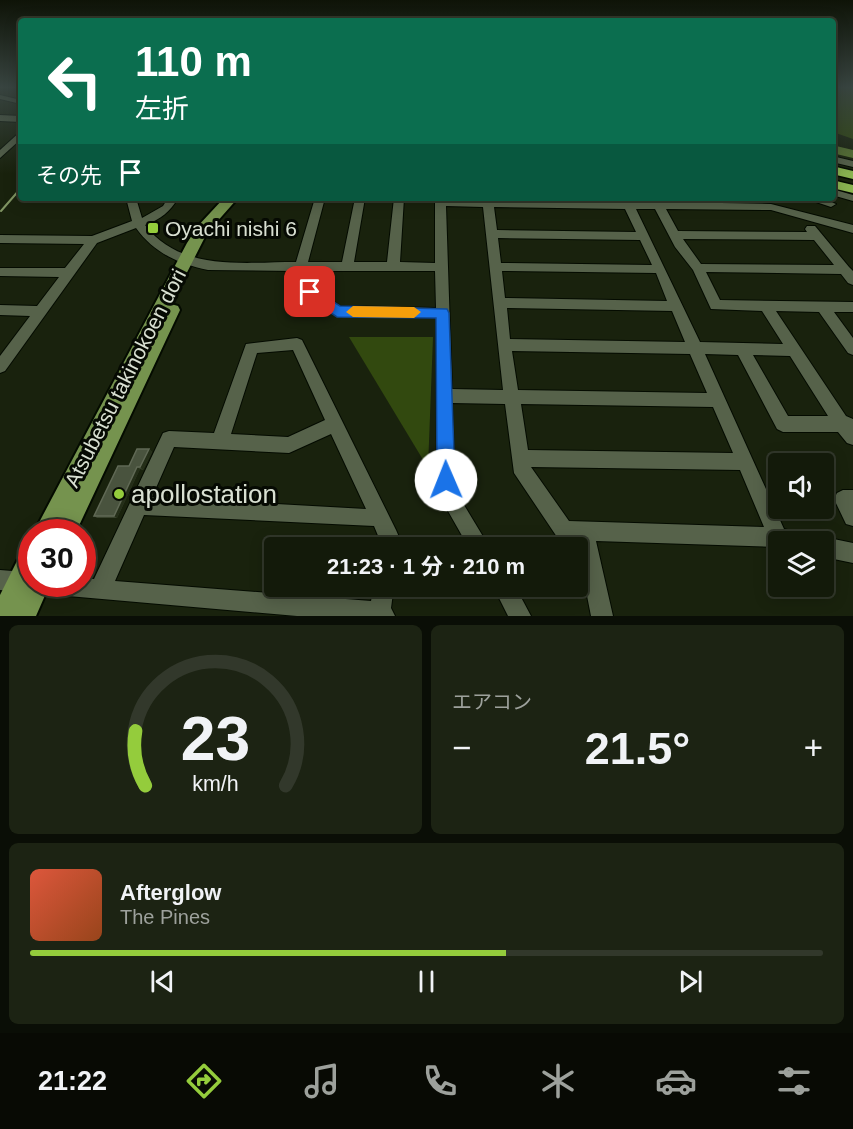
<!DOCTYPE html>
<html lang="ja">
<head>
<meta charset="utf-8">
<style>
  body { margin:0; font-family:Helvetica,"Noto Sans JP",sans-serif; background:#1c2313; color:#f1f3f6; height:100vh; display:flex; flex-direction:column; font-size:22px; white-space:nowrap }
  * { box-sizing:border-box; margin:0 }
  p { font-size:20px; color:#9da19c }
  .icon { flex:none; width:33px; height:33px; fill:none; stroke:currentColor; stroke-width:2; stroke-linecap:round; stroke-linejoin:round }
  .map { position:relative; height:616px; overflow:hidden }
  .details { display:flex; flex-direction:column; gap:9px; padding:9px; background:#0a0e06; flex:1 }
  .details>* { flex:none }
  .hud { position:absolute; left:18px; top:18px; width:818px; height:183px; border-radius:6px; box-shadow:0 3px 15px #0003,0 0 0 2px #32382b; background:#0b6e4f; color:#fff; overflow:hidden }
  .controls { position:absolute; left:768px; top:453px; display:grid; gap:12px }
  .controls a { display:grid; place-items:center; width:66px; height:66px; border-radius:6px; background:#131a0a; box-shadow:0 3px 15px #0003,0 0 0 2px #32382b; font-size:30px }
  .speed { position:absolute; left:18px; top:519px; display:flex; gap:12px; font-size:30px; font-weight:700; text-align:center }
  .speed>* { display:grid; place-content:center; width:78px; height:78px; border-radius:50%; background:#131a0a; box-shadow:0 3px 15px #0003,0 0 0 2px #32382b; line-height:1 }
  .speed .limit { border:9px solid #d22; background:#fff; color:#111 }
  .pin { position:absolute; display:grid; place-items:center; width:51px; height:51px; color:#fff; margin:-26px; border-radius:12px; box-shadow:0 3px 9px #0006 }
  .me { position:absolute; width:66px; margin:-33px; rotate:359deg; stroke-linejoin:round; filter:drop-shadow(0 0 4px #0008) }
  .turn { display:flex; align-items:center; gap:21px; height:126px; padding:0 18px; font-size:27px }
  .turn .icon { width:78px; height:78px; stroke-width:2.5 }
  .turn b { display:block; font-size:42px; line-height:51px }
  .then { display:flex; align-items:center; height:57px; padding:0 18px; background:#0003; gap:12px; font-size:22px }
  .big { font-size:45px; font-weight:700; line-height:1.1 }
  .details .widget { flex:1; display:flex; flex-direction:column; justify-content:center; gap:9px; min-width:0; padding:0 21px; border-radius:9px; background:#1c2313 }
  .details .dial { align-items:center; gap:0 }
  .dial svg { height:156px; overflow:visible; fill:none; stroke:#32382b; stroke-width:7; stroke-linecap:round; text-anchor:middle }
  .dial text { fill:#f1f3f6; stroke:none }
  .song { display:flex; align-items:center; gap:18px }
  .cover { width:72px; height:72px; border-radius:9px; background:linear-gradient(135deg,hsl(10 70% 55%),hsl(20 70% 35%)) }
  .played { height:6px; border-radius:3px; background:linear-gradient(90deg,#94cc3c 60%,#32382b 60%) }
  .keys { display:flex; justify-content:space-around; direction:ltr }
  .heat { display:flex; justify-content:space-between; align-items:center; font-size:33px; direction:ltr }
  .details .tiles { flex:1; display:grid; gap:9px; grid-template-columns:1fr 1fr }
  .widget:last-child { grid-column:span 2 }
  .trip { position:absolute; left:264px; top:537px; width:324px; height:60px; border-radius:6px; background:#131a0a; box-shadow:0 3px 15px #0003,0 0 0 2px #32382b; font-weight:700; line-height:60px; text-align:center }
  .menu { display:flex; height:96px; justify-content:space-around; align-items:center; background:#080a04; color:#9da19c }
  .menu .icon { width:42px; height:42px }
  .menu .current { color:#94cc3c }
  .menu b { font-size:27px; color:#f1f3f6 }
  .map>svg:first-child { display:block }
  .green { fill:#32490f }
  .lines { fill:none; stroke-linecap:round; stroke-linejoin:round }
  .stream { stroke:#7f9462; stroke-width:2 }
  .river { fill:#587432; fill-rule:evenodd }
  .minor-casing { stroke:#040b00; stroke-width:2 }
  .major-casing { stroke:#040b00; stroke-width:4 }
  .highway-casing { stroke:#040b00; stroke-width:3 }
  .minor { fill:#56624a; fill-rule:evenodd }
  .major { fill:#75934e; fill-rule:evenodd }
  .highway { fill:#89b350; fill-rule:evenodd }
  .wall { fill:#38422c }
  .shaded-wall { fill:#242e18 }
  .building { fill:#49533e; stroke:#606955; stroke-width:1.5 }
  .route { fill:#1a73e8; stroke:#114b97; stroke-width:1.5 }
  .slow { fill:#f59e0b }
  .poi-dot { fill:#94cc3c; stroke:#060a03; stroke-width:2 }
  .labels { text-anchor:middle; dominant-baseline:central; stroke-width:6; stroke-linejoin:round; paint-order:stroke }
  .poi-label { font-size:21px; fill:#d9e0d2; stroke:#060a03; text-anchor:start }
  .street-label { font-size:21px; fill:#d9e0d2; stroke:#060a03 }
  .near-poi-label { font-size:26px; fill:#d9e0d2; stroke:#060a03; text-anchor:start }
</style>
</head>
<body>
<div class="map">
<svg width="853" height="616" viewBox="0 0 853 616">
  <rect width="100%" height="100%" fill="#19220d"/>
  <g class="green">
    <polygon points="833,87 853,87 853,139 833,132"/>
    <polygon points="349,337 433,337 428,468"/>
  </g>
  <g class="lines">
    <polyline class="stream" points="1,211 21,188"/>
    <polygon class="river" points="832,145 853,150 853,158 832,153"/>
    <g class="minor-casing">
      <g id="minor">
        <polygon points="0,95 21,100 21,104 0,99"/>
        <polygon points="0,115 21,116 21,122 0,121"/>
        <polygon points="21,131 21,139 0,158 0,150"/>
        <polygon points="832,156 853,161 853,167 832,162"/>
        <polygon points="832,189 853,195 853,201 832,195"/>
        <path d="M126,198H136L142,218L163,206L168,198H178C170,212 161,219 145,225C181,272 243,262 296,262L315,198H325L308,262H342L355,198H365L354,262H387L394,198H404L400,262L435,263V198L652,202V198H660L663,202L771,204L853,225V233L771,210L666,209L678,231L807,232L805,229L807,226H815L849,267L853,271V285L848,283L841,274L706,272L720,300L853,302V312H834L853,338V355L848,353L819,312L776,311L846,416L853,419V445L847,443L838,432H783L777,429L738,355L705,354L784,529L806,535L808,542H778V547L596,541L613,616H591L576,540L557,537L514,473L505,404L452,403L455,480L458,495L490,548H469L444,504L437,480L436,318L337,316L291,286L290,283L293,271L208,270C179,264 154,253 136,228L97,243L5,371L0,373V356L30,316L0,315V305L37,306L59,277L0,276V268H65L84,244L0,243V235L92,236L132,221ZM446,206L483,207L503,390L452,389ZM494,207L625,209L636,232L497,230ZM636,209H655L675,247L693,270L711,309L762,311L783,344L700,342ZM498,238L640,240L652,265L501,263ZM683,239L814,240L834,265L701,264ZM306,271H435L436,308L340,306L303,281ZM502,271L656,273L667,301L505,298ZM507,308L672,311L685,342L510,339ZM512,351L690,354L707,393L518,390ZM753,355L790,356L828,416H788ZM521,404L713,407L733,453L528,450ZM531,467L740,470L764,527L569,521Z"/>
        <polygon points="804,198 821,198 836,204 831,207"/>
        <path d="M297,338L302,340L396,530L399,537L398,548H378L379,538L374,526L144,515L115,581L371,601L374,586H394L391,608L395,616H297L45,594L38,591L35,584H82V578L94,579L163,433L169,431L214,433L246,344ZM293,350L325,420L288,437L231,434L257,353ZM331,434L366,509L152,497L174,447L289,453Z"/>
        <polygon points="843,490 853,490 853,526 846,524 834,499 837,493"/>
        <polygon points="824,537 853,543 853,563 824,557 824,542 817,542"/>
        <polygon points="0,570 25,572 32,574 32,584 35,584 32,589 25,592 0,590"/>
        <polygon points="493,586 515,586 531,616 508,616"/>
      </g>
    </g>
    <g class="major-casing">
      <g id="major">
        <polygon points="224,198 238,198 207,233 171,304 178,306 180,310 76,532 34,532 187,243 197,227"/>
        <polygon points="32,546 32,584 50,584 36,616 0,616 0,595 23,549"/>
      </g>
    </g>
    <g class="highway-casing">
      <g id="highway">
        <polygon points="832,166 853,171 853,179 832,174"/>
        <polygon points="832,180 853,185 853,193 832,188"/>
      </g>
    </g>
    <use href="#minor" class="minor"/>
    <use href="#major" class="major"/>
    <use href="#highway" class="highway"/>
  </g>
  <polygon class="wall" points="149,449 152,452 143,470 140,469 117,518 97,518 94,516 129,466"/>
  <g class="shaded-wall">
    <polygon points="149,449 152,452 143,470 140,467"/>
    <polygon points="137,467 140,469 117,518 114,516"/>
  </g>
  <polygon class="building" points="137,449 149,449 140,467 137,467 114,516 94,516 118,466 129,466"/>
  <linearGradient id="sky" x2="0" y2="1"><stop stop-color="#0e1307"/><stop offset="0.5" stop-color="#384440"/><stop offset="1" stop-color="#384440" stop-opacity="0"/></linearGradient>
  <rect width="853" height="174" fill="url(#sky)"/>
  <polygon class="route" points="310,287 340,306 447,309 449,313 455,480 452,487 446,489 439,487 437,480 436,318 337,317 305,296 303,292 305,289"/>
  <polygon class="slow" points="353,306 414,307 421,312 414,318 353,317 346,312"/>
  <g class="poi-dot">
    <rect x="147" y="222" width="12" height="12" rx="3"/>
    <circle cx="119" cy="494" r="6"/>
  </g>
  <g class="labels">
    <g class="poi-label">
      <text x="165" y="228">Oyachi nishi 6</text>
    </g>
    <g class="street-label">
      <text transform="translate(125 378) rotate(-63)">Atsubetsu takinokoen dori</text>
    </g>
    <g class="near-poi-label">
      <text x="131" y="494">apollostation</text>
    </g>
  </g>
</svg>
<div class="controls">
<a><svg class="icon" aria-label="sound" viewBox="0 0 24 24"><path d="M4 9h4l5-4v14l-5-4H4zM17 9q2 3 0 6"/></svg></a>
<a><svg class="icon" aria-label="layers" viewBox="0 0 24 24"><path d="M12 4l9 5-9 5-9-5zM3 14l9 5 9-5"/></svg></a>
</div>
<div class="speed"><div class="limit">30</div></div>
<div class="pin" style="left:310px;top:292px;background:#d93025"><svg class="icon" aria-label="arrive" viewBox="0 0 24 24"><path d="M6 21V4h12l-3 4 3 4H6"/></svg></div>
<svg class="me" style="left:446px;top:480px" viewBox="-20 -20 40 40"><circle r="19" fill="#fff"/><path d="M0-13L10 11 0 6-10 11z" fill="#1a73e8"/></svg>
<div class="trip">21:23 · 1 分 · 210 m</div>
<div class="hud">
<div class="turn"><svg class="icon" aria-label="left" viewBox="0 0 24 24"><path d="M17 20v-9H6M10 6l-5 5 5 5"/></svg><div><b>110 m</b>左折</div></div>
<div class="then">その先<svg class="icon" aria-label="arrive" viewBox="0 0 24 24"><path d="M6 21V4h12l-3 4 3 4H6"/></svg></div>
</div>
</div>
<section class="details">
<div class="tiles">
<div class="widget dial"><svg viewBox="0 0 100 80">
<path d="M14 69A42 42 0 1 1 86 69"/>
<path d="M14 69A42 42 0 0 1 9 41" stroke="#94cc3c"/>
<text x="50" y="56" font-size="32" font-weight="700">23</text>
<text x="50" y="72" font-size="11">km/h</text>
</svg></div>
<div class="widget"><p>エアコン</p>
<div class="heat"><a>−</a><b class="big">21.5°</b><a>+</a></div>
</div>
<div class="widget">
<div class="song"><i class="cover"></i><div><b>Afterglow</b><p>The Pines</p></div></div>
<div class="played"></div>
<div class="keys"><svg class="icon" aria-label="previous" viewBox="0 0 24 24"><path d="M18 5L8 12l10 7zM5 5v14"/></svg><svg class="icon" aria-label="pause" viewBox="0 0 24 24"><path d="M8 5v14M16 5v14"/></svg><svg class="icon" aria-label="next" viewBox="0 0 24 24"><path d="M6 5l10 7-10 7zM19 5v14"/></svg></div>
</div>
</div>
</section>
<nav class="menu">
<b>21:22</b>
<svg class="icon current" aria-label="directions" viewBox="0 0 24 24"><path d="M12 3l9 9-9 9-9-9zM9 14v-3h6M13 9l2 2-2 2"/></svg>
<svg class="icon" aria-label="music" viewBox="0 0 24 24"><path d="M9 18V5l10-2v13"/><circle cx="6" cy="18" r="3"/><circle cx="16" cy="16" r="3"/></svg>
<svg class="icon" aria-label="phone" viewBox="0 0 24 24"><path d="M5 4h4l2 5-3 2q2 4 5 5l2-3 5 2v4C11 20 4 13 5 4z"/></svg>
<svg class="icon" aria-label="climate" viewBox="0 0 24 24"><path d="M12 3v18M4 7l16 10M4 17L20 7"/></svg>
<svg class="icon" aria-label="car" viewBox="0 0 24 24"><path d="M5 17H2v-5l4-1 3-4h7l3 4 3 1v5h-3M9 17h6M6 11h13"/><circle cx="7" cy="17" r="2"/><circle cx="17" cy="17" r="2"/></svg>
<svg class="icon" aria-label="filters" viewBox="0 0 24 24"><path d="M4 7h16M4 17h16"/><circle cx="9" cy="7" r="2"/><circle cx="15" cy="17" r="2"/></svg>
</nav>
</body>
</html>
